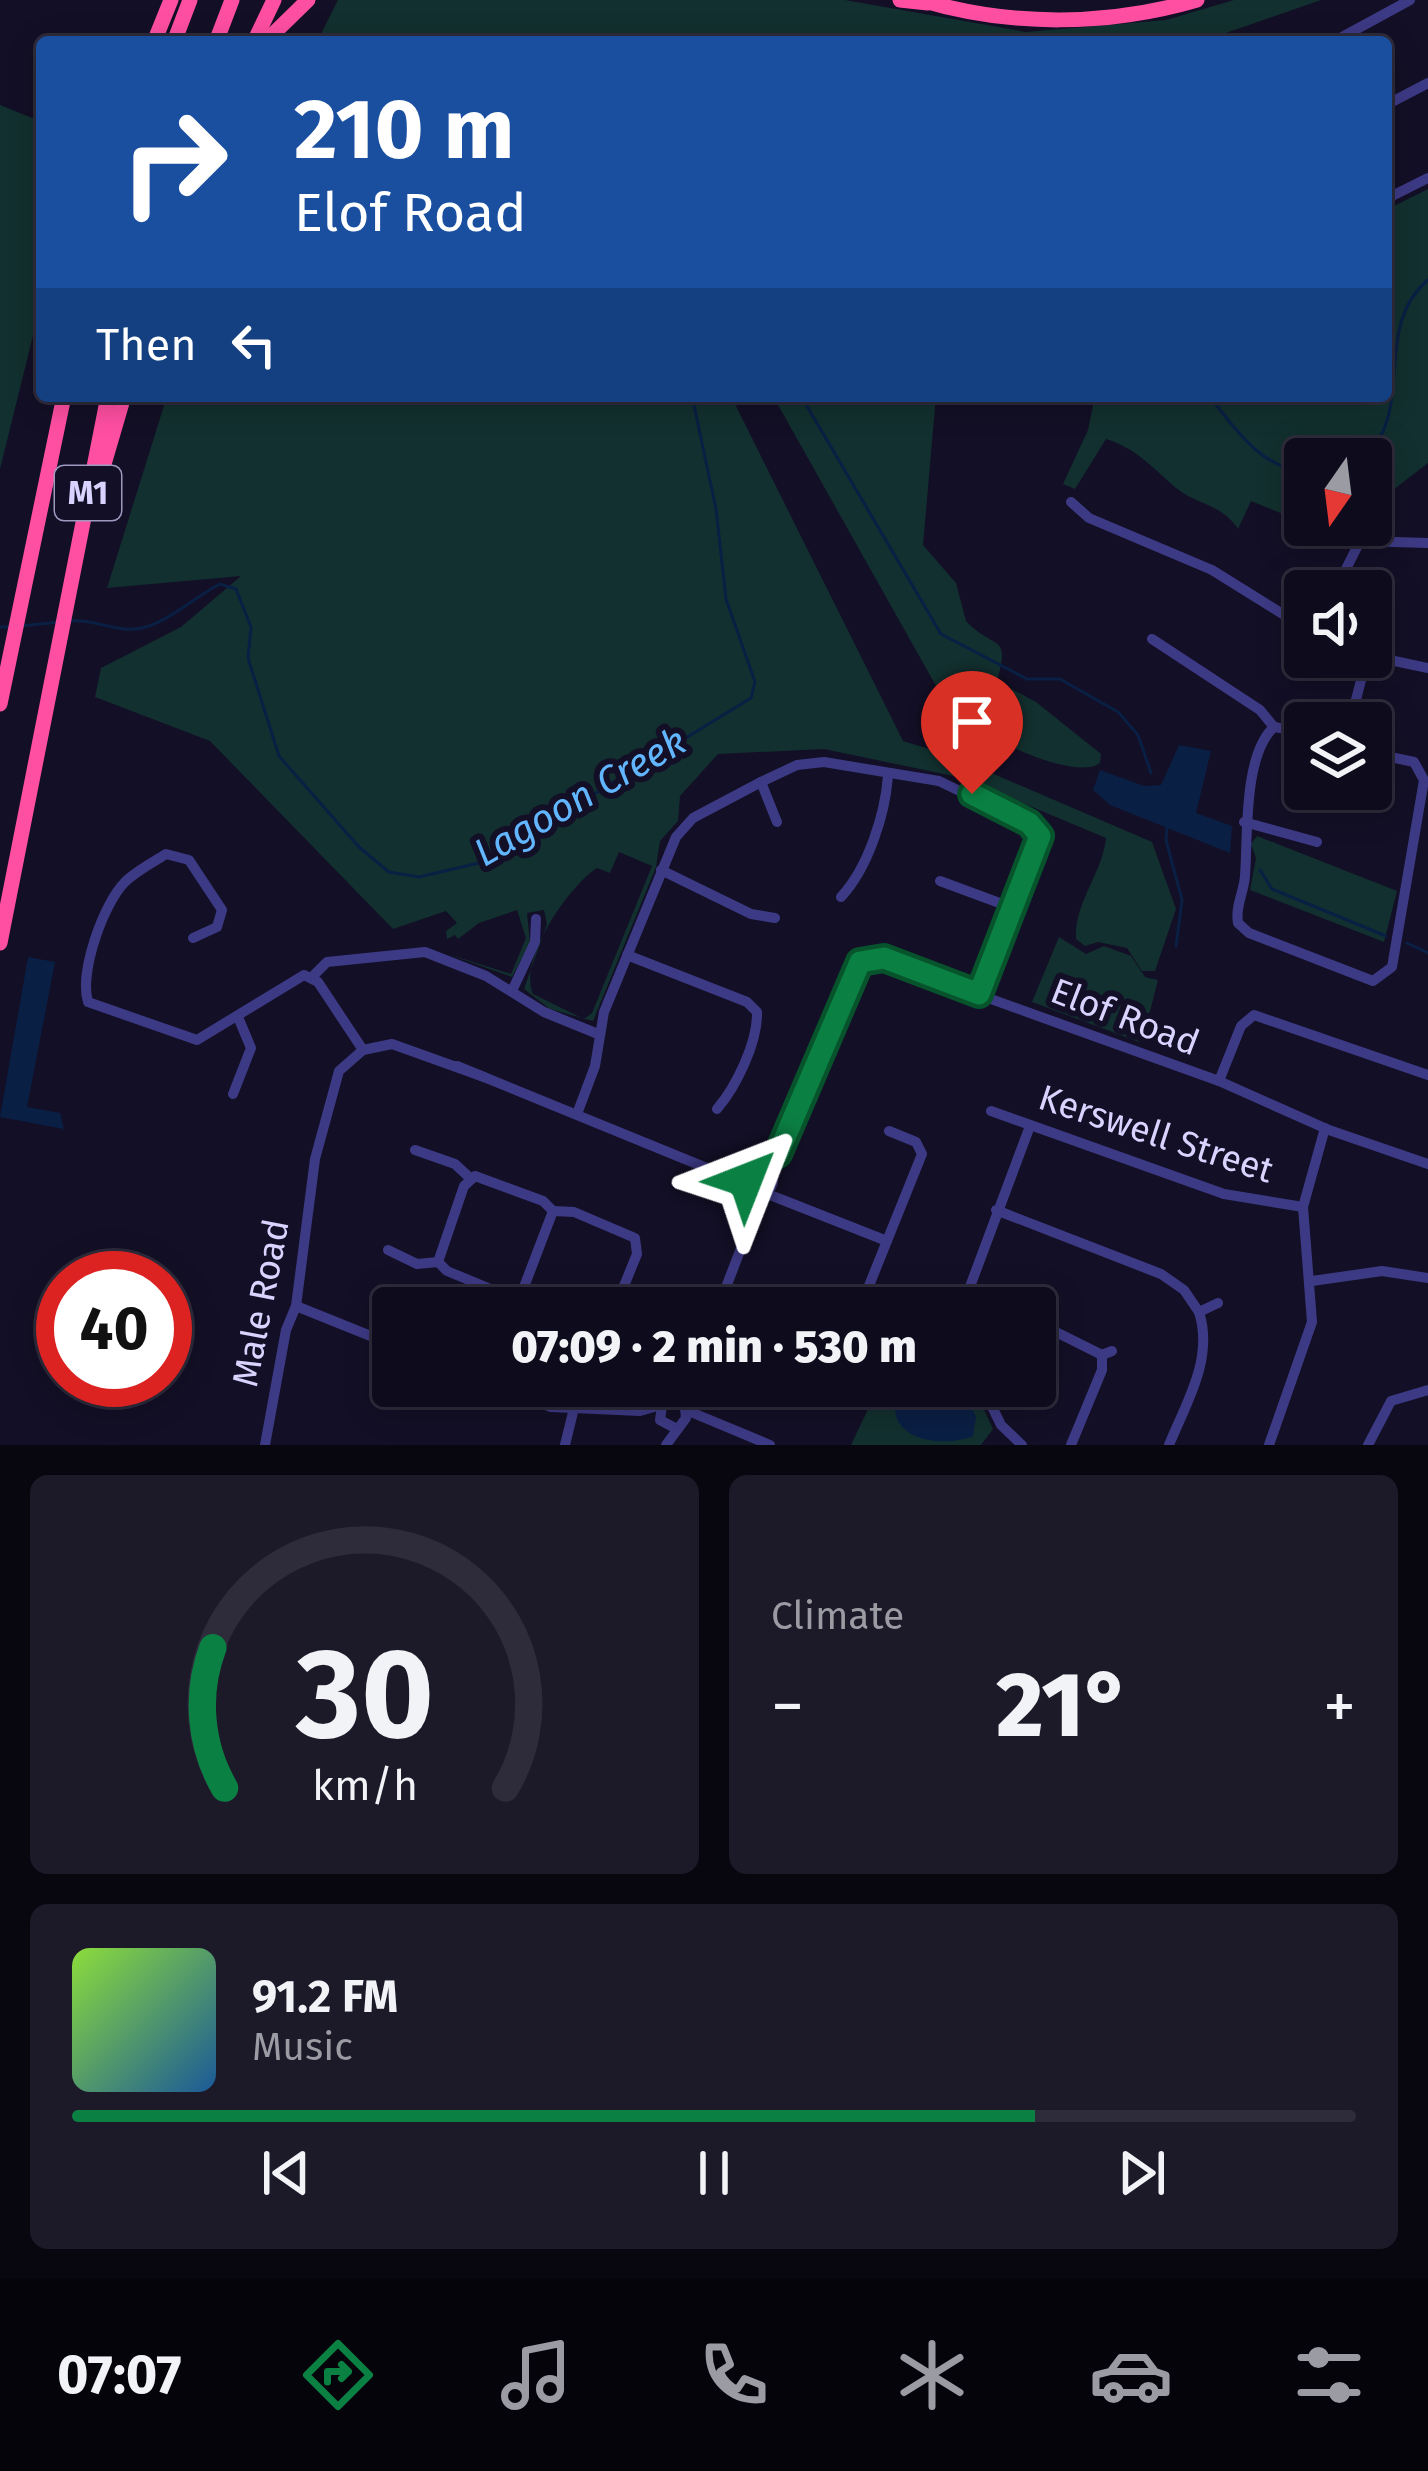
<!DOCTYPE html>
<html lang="en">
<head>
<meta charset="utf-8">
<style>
  body { margin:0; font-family:"Fira Sans",sans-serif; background:#1c1929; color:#f1f3f6; height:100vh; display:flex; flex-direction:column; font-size:45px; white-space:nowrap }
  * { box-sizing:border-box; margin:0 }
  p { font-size:39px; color:#9b9ba3 }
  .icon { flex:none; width:66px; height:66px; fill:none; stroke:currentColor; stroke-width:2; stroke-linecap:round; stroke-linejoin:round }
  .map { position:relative; height:1445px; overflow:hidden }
  .side { display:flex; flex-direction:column; gap:30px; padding:30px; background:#08060f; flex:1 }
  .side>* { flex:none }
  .hud { position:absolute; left:36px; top:36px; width:1356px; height:366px; border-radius:12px; box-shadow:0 6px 30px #0003,0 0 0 3px #2e2b3b; background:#1a4fa0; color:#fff; overflow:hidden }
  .needle { width:78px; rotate:194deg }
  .fabs { position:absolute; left:1284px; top:438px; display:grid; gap:24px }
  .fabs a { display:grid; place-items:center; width:108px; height:108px; border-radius:12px; background:#0e0b1c; box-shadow:0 6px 30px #0003,0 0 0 3px #2e2b3b; font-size:60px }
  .speed { position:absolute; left:36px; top:1251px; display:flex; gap:24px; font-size:60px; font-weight:700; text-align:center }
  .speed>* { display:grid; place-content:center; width:156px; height:156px; border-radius:50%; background:#0e0b1c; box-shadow:0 6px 30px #0003,0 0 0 3px #2e2b3b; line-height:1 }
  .speed .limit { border:18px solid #d22; background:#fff; color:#111 }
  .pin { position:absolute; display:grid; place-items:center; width:102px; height:102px; color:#fff; margin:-123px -51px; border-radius:50% 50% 50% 0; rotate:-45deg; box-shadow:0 0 12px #0007 }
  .pin .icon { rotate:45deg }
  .me { position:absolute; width:132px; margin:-66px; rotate:45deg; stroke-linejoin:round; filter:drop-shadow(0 0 9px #0008) }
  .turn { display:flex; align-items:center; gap:42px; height:252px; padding:0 60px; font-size:54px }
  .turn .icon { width:156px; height:156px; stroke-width:2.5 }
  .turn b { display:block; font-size:84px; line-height:102px }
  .then { display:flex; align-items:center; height:114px; padding:0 60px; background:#0003; gap:24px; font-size:45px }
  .big { font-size:90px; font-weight:800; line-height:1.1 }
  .side .card { flex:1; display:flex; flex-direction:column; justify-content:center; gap:18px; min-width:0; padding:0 42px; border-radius:18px; background:#1c1929 }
  .side .dial { align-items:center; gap:0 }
  .dial svg { height:312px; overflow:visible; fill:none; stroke:#2e2b3b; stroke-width:7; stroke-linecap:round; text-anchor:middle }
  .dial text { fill:#f1f3f6; stroke:none }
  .song { display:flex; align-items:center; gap:36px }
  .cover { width:144px; height:144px; border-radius:18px; background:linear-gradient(135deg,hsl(90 70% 55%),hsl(210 70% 35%)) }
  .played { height:12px; border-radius:6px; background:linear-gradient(90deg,#0b8043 75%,#2e2b3b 75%) }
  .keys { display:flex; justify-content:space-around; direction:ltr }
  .heat { display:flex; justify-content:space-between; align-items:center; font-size:66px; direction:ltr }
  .side .tiles { flex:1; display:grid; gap:30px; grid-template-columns:1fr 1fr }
  .card:last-child { grid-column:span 2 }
  .trip { position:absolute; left:372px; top:1287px; width:684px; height:120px; border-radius:12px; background:#0e0b1c; box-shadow:0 6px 30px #0003,0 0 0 3px #2e2b3b; font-weight:800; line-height:120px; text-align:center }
  .tabs { display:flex; height:192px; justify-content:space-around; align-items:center; background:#06040b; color:#9b9ba3 }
  .tabs .icon { width:84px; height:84px }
  .tabs .current { color:#0b8043 }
  .tabs b { font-size:54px; color:#f1f3f6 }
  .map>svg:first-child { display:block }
  .green { fill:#12302f; fill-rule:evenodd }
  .water { fill:#0a1f44 }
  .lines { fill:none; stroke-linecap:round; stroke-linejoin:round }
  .stream { stroke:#0a1f44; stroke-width:3 }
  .minor { stroke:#3d3a85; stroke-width:10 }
  .highway { stroke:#ff4fa3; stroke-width:15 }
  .route-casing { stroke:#07532c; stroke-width:30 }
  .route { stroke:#0b8043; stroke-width:21 }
  .labels { text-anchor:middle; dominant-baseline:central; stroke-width:12; stroke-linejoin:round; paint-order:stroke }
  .shield { fill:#130f26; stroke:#9e99be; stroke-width:3 }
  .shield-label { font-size:33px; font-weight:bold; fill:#d9d4ff }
  .street-label { font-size:36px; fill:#d9d4ff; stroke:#130f26 }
  .water-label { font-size:39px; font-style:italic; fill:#62b6ff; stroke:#130f26 }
</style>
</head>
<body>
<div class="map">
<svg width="1428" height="1445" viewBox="0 0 1428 1445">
  <rect width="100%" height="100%" fill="#130f26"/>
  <g class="green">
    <polygon points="338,0 845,0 1026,32 1166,20 1234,0 1321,0 1200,42 317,42"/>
    <polygon points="0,105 42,122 42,299 0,469"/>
    <path d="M1428,189V463L1371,507V459H1305V523L1251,501L1238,529C1222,504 1197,505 1176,488C1153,468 1136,448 1106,439L1075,489L1063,484L1088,430L1095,396H1386V210Z"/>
    <path d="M167,396H731L903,741L952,756L1152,842L1176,909L1155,971H1142L1127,948L1098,942L1085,946L1076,939C1074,902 1102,875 1106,838L963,778L824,749L718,754L680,796L678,821L660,841L656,867L593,1021L550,1009L524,989L547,924L544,910L527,913L530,943L512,977L445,953L511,974L526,938L517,910L479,923L458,939L455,935L447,939L446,931L457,923L446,911L393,929L210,741L95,697L101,668L181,627L241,576L107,588ZM619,852L652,866L592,1013L584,1019L533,994C518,960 568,887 597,868L610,873Z"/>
    <path d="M773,396H936L923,545L956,583L966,621C994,651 1011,632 997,681L1036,702L1101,754L1100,763C1074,783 970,731 949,709Z"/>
    <polygon points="1257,836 1397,891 1384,942 1250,890 1256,858 1251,844"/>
    <polygon points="1059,937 1086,954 1104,946 1131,956 1145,977 1158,980 1142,1043 1032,1002"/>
    <polygon points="879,1386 973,1386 993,1429 981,1445 851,1445"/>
  </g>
  <g class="water">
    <polygon points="1179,745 1211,751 1196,813 1232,826 1230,853 1110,805 1093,790 1100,770 1144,786 1161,785"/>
    <polygon points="28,957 55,962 27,1107 60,1113 64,1129 0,1117"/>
    <path d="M899,1386H962L976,1417L973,1436C953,1445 905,1445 896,1416C894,1406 897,1396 899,1386Z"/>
  </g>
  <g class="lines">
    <g class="stream">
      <polyline points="801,396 941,634 1027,679 1060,679 1118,712 1138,735 1151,773"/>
      <path d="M1209,396C1236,429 1259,467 1305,472"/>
      <path d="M1363,459C1417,411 1371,328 1428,280"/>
      <path d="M68,621C90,619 104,627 125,629C158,633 192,598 220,584L236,589L251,627L248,658L279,756L359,847L389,872L419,877L479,863L531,824L583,801L751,698L755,682L726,599L716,509L692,396"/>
      <polyline points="21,626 59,622"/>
      <polyline points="0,627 11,627"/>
      <polyline points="1167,825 1166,840 1182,900 1176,946"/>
      <polyline points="1260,870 1272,889 1386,936"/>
      <polyline points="1407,943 1428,953"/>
    </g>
    <g class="minor">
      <polyline points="1333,42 1410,0"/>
      <polyline points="1386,105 1428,83"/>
      <polyline points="1386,199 1428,178"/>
      <polyline points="1071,502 1089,518 1212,570 1305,628"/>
      <polyline points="1335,591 1360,541 1428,543"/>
      <polyline points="1152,639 1260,710 1274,727"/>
      <polyline points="1371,656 1428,668"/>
      <polyline points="1350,723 1367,657"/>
      <path d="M1274,727C1243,755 1248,837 1245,876C1244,892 1235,906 1238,923L1249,933L1373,981L1392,967L1424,780L1414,762L1371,753"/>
      <polyline points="1274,727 1305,732"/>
      <polyline points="761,782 777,822"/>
      <polyline points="1244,822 1317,842"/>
      <polyline points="661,870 751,914 775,918"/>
      <polyline points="940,881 1013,908"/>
      <path d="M841,897C868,868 885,815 888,776"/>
      <path d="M193,938L217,927L222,910L189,860L166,854C152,863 136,871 125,882C103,904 79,973 88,1002L197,1040L304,975L318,982L363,1050"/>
      <path d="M627,955L747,1002L757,1012C758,1042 736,1087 717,1109"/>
      <polyline points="312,977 327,962 425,952 486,976 544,1012 598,1034"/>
      <polyline points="512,991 535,942 536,919"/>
      <polyline points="457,1066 746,1184"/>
      <polyline points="1219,1081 1241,1026 1254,1015 1428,1075"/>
      <polyline points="233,1094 251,1048 238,1017"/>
      <polyline points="991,1111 1224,1194 1303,1207"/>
      <polyline points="577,1114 595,1066 604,1012 676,837 693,818 761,782 797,765 824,762 939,781 1036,828 1039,845 978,993"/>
      <polyline points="415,1150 455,1164 470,1178"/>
      <circle cx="759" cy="1180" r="14"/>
      <polyline points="772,1175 853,971 874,957 1219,1081 1329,1130 1428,1164"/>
      <polyline points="765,1193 887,1241"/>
      <polyline points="996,1210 1161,1274 1184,1290 1199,1312 1218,1303"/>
      <polyline points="553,1211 574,1212 635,1238 637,1254 615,1308"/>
      <polyline points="388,1250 417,1264 438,1262"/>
      <polyline points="1312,1281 1382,1271 1428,1278"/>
      <polyline points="296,1306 393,1345"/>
      <polyline points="516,1308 553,1211 543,1201 475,1176 464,1186 438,1262 447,1271 517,1300"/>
      <polyline points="718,1308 743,1243 748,1188"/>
      <polyline points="860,1308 922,1154 916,1142 889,1131"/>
      <polyline points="962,1308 1030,1126"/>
      <polyline points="1054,1331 1102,1355"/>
      <polyline points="495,1386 551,1407 640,1411 675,1401 685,1408 686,1418 666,1445"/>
      <polyline points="982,1386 1001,1425 1022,1445"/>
      <polyline points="671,1401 681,1386"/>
      <polyline points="683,1405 689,1386"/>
      <polyline points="662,1406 660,1420 675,1428"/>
      <polyline points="686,1410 770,1445"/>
      <polyline points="265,1445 286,1330 296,1306 315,1159 339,1071 363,1050 392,1044 484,1077"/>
      <polyline points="565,1445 574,1408"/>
      <polyline points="1071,1445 1102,1370 1102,1355 1112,1351"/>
      <path d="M1169,1445C1186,1403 1214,1359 1199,1312"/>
      <polyline points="1269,1445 1312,1322 1303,1207 1325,1128"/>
      <polyline points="1368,1445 1391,1401 1428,1390"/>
    </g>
    <g class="highway">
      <polyline points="900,0 928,3"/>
      <path d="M921,0C1011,27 1108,26 1197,0"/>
      <polyline points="154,42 171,0"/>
      <polyline points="174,42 190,0"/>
      <polyline points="216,42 232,0"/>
      <polyline points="254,42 274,0"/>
      <polyline points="265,42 308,0"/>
      <polyline points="100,478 124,396"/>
      <polyline points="0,704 64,396"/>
      <polyline points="0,943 108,396"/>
    </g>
  </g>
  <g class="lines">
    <g class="route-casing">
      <polyline id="route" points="746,1180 752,1168 778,1154 860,962 884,958 979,994 1040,836 1029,823 972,794"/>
    </g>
    <use href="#route" class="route"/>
  </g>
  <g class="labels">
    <rect class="shield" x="55" y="466" width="66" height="54" rx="9"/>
    <g class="shield-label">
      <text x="88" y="493">M1</text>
    </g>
    <g class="street-label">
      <text transform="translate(1125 1017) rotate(21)">Elof Road</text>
      <text transform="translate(1156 1134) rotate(18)">Kerswell Street</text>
      <text transform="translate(261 1303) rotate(-79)">Male Road</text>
    </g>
    <g class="water-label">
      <text transform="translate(580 797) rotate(-30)">Lagoon Creek</text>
    </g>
  </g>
</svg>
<div class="fabs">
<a><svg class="needle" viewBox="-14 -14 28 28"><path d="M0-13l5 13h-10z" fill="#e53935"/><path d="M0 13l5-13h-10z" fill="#9b9ba3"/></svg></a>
<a><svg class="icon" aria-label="sound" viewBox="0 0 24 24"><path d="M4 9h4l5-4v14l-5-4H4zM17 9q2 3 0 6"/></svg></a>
<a><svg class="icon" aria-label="layers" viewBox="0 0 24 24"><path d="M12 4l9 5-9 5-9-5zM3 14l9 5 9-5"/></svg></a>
</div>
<div class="speed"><div class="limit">40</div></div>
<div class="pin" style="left:972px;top:794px;background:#d93025"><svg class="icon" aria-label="arrive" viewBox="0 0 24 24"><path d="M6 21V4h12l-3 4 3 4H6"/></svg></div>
<svg class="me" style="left:746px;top:1180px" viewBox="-20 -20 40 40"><path d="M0-17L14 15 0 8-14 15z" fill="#0b8043" stroke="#fff" stroke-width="4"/></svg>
<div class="trip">07:09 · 2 min · 530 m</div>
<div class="hud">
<div class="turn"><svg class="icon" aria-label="right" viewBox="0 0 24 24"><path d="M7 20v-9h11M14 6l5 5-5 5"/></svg><div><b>210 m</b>Elof Road</div></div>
<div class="then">Then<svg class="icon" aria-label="left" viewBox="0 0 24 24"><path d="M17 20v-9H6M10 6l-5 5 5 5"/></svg></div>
</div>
</div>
<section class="side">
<div class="tiles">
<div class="card dial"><svg viewBox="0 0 100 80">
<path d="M14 69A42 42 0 1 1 86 69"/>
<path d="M14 69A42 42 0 0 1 11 33" stroke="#0b8043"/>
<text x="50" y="56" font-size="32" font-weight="700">30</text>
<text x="50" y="72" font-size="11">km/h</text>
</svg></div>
<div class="card"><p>Climate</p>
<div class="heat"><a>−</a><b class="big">21°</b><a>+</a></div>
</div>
<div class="card">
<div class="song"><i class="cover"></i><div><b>91.2 FM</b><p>Music</p></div></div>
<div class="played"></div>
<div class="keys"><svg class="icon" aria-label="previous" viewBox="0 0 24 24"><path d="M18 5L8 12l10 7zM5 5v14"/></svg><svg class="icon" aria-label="pause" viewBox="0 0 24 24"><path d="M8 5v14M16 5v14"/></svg><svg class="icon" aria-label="next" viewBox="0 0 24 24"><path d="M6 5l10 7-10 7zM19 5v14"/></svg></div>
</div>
</div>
</section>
<nav class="tabs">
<b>07:07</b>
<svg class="icon current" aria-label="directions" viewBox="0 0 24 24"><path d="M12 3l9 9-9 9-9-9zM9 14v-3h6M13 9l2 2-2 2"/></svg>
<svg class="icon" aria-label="music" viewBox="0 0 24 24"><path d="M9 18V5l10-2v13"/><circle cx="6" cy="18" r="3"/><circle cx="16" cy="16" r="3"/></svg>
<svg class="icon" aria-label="phone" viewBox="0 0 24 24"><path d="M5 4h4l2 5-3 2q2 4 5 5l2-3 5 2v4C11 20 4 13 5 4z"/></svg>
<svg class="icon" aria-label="climate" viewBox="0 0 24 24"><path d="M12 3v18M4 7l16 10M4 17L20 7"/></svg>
<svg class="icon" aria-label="car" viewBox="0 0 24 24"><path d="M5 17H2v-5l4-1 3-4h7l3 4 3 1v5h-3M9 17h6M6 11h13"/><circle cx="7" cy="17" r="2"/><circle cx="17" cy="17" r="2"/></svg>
<svg class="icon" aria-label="filters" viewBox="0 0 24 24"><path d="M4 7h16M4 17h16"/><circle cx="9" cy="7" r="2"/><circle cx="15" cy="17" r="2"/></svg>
</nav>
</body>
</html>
